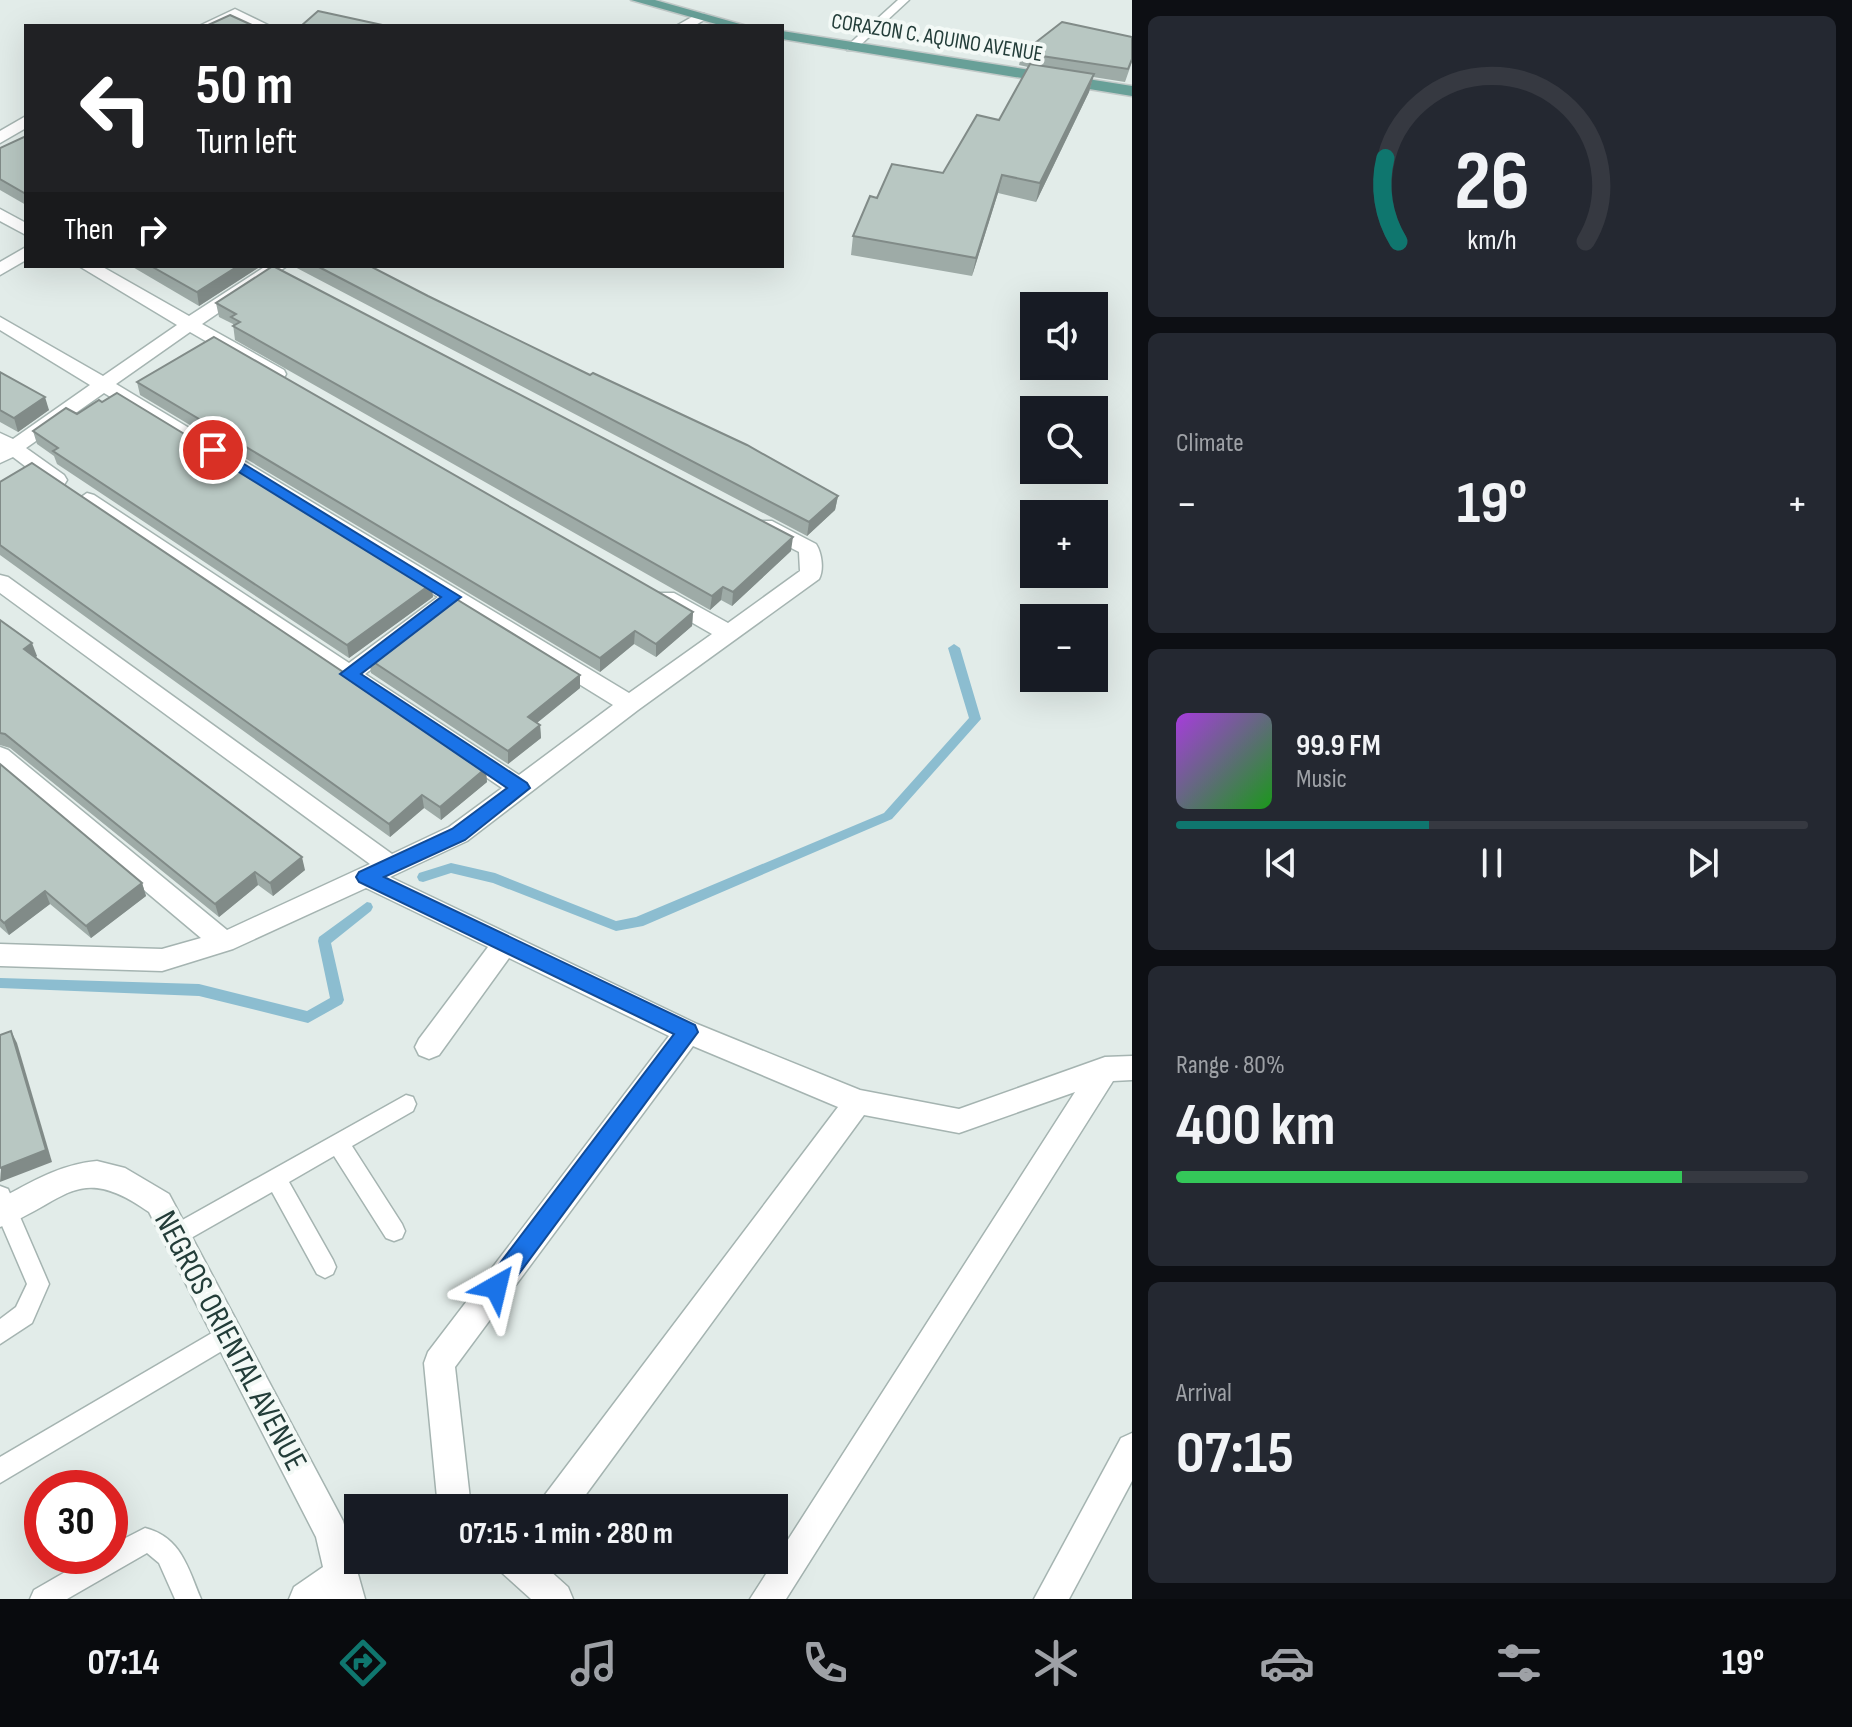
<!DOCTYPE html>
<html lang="en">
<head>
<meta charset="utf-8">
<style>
  body { margin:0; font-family:"Sofia Sans Condensed",sans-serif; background:#242831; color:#f1f3f6; height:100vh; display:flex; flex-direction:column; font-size:30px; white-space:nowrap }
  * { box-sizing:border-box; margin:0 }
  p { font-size:26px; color:#9ea1a6 }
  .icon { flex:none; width:44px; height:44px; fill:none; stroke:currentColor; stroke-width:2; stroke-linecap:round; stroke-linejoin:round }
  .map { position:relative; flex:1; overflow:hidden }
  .panel { display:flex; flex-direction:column; gap:16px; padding:16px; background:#0d0f14; width:720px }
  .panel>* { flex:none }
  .top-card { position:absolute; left:24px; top:24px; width:760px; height:244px; border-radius:0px; box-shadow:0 8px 32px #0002; background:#202124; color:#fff; overflow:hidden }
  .fabs { position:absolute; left:1020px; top:292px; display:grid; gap:16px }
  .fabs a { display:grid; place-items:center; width:88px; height:88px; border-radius:0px; background:#171b24; box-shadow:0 8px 32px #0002; font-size:40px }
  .speed { position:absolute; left:24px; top:1470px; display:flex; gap:16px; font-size:40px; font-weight:700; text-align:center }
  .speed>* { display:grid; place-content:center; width:104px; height:104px; border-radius:50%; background:#171b24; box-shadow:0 8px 32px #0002; line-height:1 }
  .speed .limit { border:12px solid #d22; background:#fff; color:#111 }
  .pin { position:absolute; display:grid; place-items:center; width:68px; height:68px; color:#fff; margin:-34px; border:4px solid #fff; border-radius:50%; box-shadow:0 2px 8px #0007 }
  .me { position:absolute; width:88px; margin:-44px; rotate:37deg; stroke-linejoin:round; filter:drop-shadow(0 0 6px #0008) }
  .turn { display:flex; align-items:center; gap:28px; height:168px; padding:0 40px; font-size:36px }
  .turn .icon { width:104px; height:104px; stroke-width:2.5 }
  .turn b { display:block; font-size:56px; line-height:68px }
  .then { display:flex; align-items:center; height:76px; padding:0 40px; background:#0003; gap:16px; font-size:30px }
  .big { font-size:60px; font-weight:700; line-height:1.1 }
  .panel .tile { flex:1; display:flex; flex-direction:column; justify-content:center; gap:12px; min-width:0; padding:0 28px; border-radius:12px; background:#242831 }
  .panel .dial { align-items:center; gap:0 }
  .dial svg { height:208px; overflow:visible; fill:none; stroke:#363941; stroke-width:7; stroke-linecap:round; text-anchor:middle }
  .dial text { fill:#f1f3f6; stroke:none }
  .song { display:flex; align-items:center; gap:24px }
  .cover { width:96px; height:96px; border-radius:12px; background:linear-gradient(135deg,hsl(280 70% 55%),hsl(120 70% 35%)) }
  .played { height:8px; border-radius:4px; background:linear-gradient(90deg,#0f766e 40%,#363941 40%) }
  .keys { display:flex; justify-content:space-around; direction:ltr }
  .heat { display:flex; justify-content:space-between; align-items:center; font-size:44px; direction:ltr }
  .charge { height:12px; border-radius:6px; background:linear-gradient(90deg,#34c759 80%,#363941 0) }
  .trip { position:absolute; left:344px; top:1494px; width:444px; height:80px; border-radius:0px; background:#171b24; box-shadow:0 8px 32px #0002; font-weight:700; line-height:80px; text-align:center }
  .tab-bar { display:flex; height:128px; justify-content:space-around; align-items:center; background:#090b0e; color:#9ea1a6 }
  .tab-bar .icon { width:56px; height:56px }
  .tab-bar .current { color:#0f766e }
  .tab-bar b { font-size:36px; color:#f1f3f6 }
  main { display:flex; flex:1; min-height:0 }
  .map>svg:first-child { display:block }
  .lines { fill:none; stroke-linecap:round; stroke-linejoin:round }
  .stream { fill:#8cbdd0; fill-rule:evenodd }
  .lane-casing { stroke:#a5b4b1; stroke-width:3 }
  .street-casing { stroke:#a5b4b1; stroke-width:3 }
  .primary-casing { stroke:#c1c9c8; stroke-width:3 }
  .lane { fill:#fff; fill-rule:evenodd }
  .street { fill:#fff; fill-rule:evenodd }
  .primary { fill:#68a098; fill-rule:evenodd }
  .wall { fill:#9eaba7 }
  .shaded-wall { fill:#818b88 }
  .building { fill:#b8c7c2; stroke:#818b88; stroke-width:2 }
  .route { fill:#1a73e8; stroke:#114b97; stroke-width:2 }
  .labels { text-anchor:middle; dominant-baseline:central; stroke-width:8; stroke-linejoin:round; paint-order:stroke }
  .far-street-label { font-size:22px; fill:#233d39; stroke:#f3f9f6 }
  .near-street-label { font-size:32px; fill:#233d39; stroke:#f3f9f6 }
</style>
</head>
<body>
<main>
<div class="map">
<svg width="1132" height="1599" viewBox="0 0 1132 1599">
  <rect width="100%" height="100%" fill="#e2ece9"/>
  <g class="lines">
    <g class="stream">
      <polygon points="954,644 960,648 981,719 892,819 643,926 616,931 493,883 451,873 423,882 419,881 417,877 419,873 451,863 495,873 616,921 636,917 884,813 969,718 948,648"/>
      <polygon points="367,902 371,903 373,907 371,911 331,943 344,1000 342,1004 308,1023 199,996 0,988 0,978 199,984 307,1011 330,998 318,941 319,937"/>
    </g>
    <g class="lane-casing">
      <g id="lane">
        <polygon points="898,0 909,0 855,50 847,50 847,46"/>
        <polygon points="406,1095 413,1097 416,1104 413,1111 352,1146 402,1224 405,1231 402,1238 394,1241 386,1238 334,1156 289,1182 333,1260 336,1267 333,1274 325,1278 317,1274 272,1192 184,1242 176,1245 168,1242 165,1235 168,1228"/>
        <polygon points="0,1186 8,1189 49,1284 32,1323 0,1344 0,1319 16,1307 27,1284 0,1221"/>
        <polygon points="229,1323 237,1326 240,1334 237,1342 0,1483 0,1457"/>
        <path d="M145,1528C181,1537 188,1568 201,1599H175L159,1563L147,1553L67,1599H30L34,1590L93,1556H110V1546Z"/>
      </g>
    </g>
    <g class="street-casing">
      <g id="street">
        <polygon points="235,9 270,26 251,26 235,18 218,26 199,26"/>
        <polygon points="699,13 704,14 704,20 694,26 676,26"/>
        <polygon points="26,116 26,128 0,143 0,131"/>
        <polygon points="0,209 26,223 26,235 0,221"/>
        <polygon points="26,247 26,260 0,275 0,262"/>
        <path d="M79,266H101L189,316L266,266H287L202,324L284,370L286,374L284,378H270L190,332L116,384L629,693L712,634L658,603L655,598L658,593H674L728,623L800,571L799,552L758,531L755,526L758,521H772L816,544C822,553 824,570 819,579L638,710L467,841L390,877L697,1024L860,1090L959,1109L1105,1057L1132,1056V1080L1113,1081L786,1599H750L1075,1092L959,1133L864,1115L576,1508H540L544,1496L838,1107L693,1046L455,1367L471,1508H438L424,1363L428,1352L669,1036L509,958L439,1055L429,1059L419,1055L415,1047L419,1039L488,947L366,888L233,949L162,971L0,966V944L162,949L201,938L0,769V747L8,750L227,930L370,864L0,593V575L8,577L392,854L449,827L502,788L77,500L87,493L94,495L349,663L438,597L104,393L26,448L64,475L67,480L64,485H50L13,457L0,463V433L13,439L90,385L0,330V317L103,376L177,325ZM454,607L613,705L519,775L365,674Z"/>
        <path d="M97,1161L125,1168L169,1194L343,1521L365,1599H289L294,1587L323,1567L316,1537L149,1212C77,1161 67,1202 0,1227V1199C31,1182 61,1164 97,1161Z"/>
        <polygon points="1132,1433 1132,1481 1069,1599 1034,1599 1121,1438"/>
        <polygon points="496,1560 538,1560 568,1587 573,1599 531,1599 501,1572"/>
      </g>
    </g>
    <g class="primary-casing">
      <g id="primary">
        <polygon points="631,0 655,0 747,26 723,26"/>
        <polygon points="782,31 1132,86 1132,96 782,39"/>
      </g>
    </g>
    <use href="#lane" class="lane"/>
    <use href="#street" class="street"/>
    <use href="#primary" class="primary"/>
  </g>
  <g class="wall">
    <polygon points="1132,37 1132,62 1125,82 1093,77 1089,92 1036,202 998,193 972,276 851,255 853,236 877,198 943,173 999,120 1028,67 1019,65 1022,53"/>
    <polygon points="26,136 26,205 0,190 0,148"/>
    <polygon points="131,266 258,266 258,268 199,306"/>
    <polygon points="293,266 370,266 428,296 838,496 835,510 807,536"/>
    <polygon points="216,303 791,551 732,606 721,600 710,610 235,340 233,324 219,317"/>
    <polygon points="0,372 49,410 18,432 0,422"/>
    <polygon points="137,382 693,612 692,626 656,657 634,644 600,672 140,395"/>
    <polygon points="102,402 431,584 433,597 349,658 57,464 54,456 37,444 33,431"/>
    <polygon points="0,482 487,782 441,820 424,808 390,837 0,555"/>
    <polygon points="0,620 37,656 36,657 305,870 273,896 258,885 219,917 10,748 0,745"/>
    <polygon points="369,659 580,675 580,688 537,723 540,725 541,738 508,764 371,673"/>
    <polygon points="0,764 142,883 146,896 91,938 50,904 9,935 0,927"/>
  </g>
  <g class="shaded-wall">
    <polygon points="1094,74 1089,92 1036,202 1040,183"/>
    <polygon points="1002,175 998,193 972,276 976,258"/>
    <polygon points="238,266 258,266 258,268 199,306 197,292"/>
    <polygon points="45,397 49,410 18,432 14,418"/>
    <polygon points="838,496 835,510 807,536 809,522"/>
    <polygon points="793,537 791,551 732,606 733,592"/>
    <polygon points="431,584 433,597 349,658 347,645"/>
    <polygon points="723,587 721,600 710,610 712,596"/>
    <polygon points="693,612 692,626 656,657 656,644"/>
    <polygon points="635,631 634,644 600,672 600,658"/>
    <polygon points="32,643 37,656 29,662 24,649"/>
    <polygon points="580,675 580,688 528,730 528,717"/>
    <polygon points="540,725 541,738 508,764 508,751"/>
    <polygon points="486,768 487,782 441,820 440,807"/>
    <polygon points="422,795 424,808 390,837 389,824"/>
    <polygon points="302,857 305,870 273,896 270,883"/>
    <polygon points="255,872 258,885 219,917 215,904"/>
    <polygon points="142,883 146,896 91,938 86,926"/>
    <polygon points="45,891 50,904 9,935 4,923"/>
    <polygon points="11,1031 17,1043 52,1162 0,1182"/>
  </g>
  <g class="building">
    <polygon points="318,11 387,26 301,26"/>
    <polygon points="230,15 254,26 206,26"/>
    <polygon points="1062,22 1132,37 1132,59 1128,69 1022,53"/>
    <polygon points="1030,64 1094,74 1040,183 1002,175 976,258 853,236 870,196 877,198 892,164 943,173 977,115 999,120"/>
    <polygon points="26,136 26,194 0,179 0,148"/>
    <polygon points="151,266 238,266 197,292"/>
    <polygon points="273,266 793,537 733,592 723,587 712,596 233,326 240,322 231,317 236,314 216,303"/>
    <polygon points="317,266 370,266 428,296 590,375 593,373 747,445 838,496 809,522"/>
    <polygon points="214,337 693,612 656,644 635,631 600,658 137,382"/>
    <polygon points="0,372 45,397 14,418 0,410"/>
    <polygon points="117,393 431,584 347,645 53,451 58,448 33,431 66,408 77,414 99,400 102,402"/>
    <polygon points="32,463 486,768 440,807 422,795 389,824 0,545 0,482"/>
    <polygon points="453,597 580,675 528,717 540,725 508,751 369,659"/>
    <polygon points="0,620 32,643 24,649 302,857 270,883 255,872 215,904 5,734 0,733"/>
    <polygon points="0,764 142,883 86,926 45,891 4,923 0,919"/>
    <polygon points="11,1031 46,1150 0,1168 0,1035"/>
  </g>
  <polygon class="route" points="213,445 461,597 361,674 527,783 530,788 465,840 384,877 695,1025 698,1032 504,1294 496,1297 488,1294 485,1287 488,1279 674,1034 359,882 356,877 359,872 452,829 507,788 340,674 441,597 208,453 208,447"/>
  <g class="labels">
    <g class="far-street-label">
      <text transform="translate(937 38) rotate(9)">CORAZON C. AQUINO AVENUE</text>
    </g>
    <g class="near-street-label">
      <text transform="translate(230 1341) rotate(62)">NEGROS ORIENTAL AVENUE</text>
    </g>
  </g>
</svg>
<div class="fabs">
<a><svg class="icon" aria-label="sound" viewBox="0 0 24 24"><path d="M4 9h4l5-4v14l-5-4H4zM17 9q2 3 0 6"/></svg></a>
<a><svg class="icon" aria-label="search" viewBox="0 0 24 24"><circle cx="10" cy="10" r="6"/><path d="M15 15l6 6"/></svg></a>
<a>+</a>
<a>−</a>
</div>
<div class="speed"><div class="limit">30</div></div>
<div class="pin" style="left:213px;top:450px;background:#d93025"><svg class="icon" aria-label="arrive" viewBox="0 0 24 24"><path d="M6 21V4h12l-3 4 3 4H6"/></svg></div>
<svg class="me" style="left:496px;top:1287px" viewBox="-20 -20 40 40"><path d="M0-17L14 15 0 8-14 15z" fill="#1a73e8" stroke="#fff" stroke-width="4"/></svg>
<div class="trip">07:15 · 1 min · 280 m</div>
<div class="top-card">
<div class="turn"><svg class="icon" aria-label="left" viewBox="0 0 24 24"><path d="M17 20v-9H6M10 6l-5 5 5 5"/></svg><div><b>50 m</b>Turn left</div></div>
<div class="then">Then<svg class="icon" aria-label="right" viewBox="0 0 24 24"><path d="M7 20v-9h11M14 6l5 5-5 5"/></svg></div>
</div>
</div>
<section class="panel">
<div class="tile dial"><svg viewBox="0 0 100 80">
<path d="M14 69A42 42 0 1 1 86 69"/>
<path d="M14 69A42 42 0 0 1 9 37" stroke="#0f766e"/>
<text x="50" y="56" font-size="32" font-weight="700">26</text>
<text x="50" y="72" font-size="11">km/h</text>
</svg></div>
<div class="tile"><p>Climate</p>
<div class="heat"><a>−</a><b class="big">19°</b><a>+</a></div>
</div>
<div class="tile">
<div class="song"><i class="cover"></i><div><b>99.9 FM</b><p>Music</p></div></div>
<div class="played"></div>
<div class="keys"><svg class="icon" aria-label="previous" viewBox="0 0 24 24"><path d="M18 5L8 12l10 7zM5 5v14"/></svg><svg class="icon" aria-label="pause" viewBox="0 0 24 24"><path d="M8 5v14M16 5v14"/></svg><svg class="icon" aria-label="next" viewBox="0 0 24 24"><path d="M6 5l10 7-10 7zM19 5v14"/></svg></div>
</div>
<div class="tile"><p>Range · 80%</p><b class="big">400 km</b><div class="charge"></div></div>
<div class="tile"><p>Arrival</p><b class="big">07:15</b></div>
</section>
</main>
<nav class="tab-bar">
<b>07:14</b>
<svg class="icon current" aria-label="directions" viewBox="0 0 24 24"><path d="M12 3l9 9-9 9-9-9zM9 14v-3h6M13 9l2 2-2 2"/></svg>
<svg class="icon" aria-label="music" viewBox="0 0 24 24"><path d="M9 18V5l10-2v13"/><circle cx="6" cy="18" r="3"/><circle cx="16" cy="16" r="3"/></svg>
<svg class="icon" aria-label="phone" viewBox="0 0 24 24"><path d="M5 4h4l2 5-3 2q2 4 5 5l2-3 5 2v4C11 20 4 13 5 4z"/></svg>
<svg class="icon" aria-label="climate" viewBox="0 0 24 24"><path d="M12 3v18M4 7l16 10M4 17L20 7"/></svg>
<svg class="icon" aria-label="car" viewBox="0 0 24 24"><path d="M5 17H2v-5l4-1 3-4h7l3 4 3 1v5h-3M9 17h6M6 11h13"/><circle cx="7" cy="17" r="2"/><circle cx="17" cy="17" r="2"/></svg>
<svg class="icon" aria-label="filters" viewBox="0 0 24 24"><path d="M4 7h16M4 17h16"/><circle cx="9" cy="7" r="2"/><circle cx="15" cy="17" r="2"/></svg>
<b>19°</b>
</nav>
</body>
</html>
